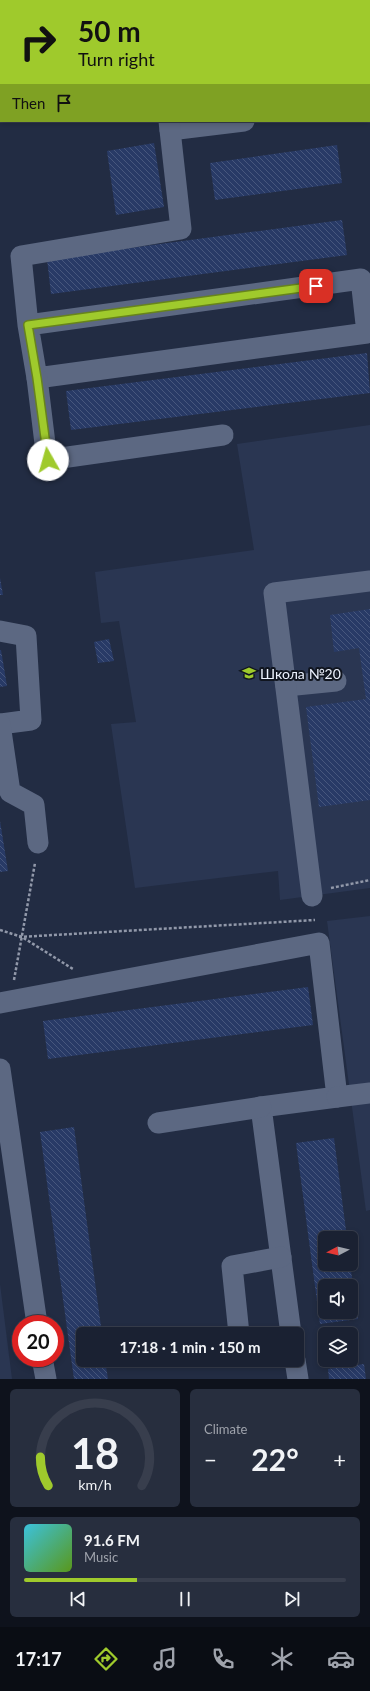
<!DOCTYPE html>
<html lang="en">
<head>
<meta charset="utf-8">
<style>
  body { margin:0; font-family:Lato,sans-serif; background:#272e3e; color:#f1f3f6; height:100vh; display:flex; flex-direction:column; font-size:15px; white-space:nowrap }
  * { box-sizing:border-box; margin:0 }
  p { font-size:13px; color:#9fa3ac }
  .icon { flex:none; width:22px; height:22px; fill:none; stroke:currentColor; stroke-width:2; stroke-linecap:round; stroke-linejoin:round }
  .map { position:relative; height:1379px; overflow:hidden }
  .side { display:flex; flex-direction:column; gap:10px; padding:10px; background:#0e121c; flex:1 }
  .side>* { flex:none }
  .hud { position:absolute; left:0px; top:0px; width:370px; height:122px; box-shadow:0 2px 6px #0003,0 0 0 1px #383e4d; background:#9fca2c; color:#111; overflow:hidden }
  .needle { width:26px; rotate:263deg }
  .tools { position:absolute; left:318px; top:1231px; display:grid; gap:8px }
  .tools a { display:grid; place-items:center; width:40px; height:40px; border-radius:6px; background:#1a2132; box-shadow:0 2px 6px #0003,0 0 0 1px #383e4d; font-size:20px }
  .speed { position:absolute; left:12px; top:1315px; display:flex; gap:8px; font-size:20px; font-weight:700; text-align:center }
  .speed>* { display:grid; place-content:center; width:52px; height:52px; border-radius:50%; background:#1a2132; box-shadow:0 2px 6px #0003,0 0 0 1px #383e4d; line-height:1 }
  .speed .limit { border:6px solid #d22; background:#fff; color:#111 }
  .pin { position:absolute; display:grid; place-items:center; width:34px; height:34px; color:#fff; margin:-17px; border-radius:8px; box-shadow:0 2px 6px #0006 }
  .me { position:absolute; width:44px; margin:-22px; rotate:353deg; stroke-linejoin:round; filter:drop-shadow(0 0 3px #0008) }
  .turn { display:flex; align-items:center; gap:14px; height:84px; padding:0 12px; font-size:18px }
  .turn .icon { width:52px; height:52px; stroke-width:2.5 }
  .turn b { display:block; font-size:28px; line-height:34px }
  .then { display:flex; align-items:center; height:38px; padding:0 12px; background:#0003; gap:8px; font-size:15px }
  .big { font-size:30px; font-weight:700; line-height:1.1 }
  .side .card { flex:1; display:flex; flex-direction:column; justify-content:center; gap:6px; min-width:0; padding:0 14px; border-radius:6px; background:#272e3e }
  .side .dial { align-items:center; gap:0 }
  .dial svg { height:104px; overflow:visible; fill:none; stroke:#383e4d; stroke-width:7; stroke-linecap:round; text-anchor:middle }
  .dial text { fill:#f1f3f6; stroke:none }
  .song { display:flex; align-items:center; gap:12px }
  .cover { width:48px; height:48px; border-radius:6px; background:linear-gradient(135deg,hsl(190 70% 55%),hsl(90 70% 35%)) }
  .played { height:4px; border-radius:2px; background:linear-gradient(90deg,#9fca2c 35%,#383e4d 35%) }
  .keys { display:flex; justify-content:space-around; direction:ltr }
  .heat { display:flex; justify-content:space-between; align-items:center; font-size:22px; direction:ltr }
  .side .tiles { flex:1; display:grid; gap:10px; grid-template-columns:1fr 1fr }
  .card:last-child { grid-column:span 2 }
  .trip { position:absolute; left:76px; top:1327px; width:228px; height:40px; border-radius:6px; background:#1a2132; box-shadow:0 2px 6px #0003,0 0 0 1px #383e4d; font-weight:700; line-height:40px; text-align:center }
  .tabs { display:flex; height:64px; justify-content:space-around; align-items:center; background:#0a0d14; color:#9fa3ac }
  .tabs .icon { width:28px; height:28px }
  .tabs .selected { color:#9fca2c }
  .tabs b { font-size:18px; color:#f1f3f6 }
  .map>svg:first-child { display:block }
  .built { fill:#2a3652 }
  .building { fill:url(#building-back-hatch); fill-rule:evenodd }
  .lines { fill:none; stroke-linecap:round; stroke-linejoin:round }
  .path { stroke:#9198a9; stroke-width:2.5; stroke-dasharray:3 2; stroke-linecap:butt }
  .minor { stroke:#5c6882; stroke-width:21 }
  .route-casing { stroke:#67831d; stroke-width:10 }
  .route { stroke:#9fca2c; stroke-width:7 }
  .labels { text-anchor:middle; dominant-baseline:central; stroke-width:4; stroke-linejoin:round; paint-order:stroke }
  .poi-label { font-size:14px; fill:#ecf2fe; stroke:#10151f; text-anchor:start }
</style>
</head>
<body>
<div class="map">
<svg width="370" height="1379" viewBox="0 0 370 1379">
  <defs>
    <pattern id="building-back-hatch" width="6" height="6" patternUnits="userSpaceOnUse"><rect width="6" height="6" fill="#283a66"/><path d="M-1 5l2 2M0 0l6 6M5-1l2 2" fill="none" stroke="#47577d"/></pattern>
  </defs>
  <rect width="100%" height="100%" fill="#222c43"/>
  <g class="built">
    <polygon points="370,425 370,888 280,900 278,871 135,888 111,724 136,722 119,621 101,623 95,572 254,550 237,444"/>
    <polygon points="370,916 370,1210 366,1211 327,921"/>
    <polygon points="0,1284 12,1379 0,1379"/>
  </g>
  <g class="building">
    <polygon points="154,143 164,207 116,215 107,151"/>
    <polygon points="337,145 342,183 215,200 210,163"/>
    <polygon points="342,220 347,255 51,294 47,259"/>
    <polygon points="367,353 370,393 71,430 66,391"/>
    <polygon points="0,578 3,595 0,595"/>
    <polygon points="370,609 370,800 319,807 306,707 366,699 359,648 334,652 330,615"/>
    <polygon points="109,639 114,661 98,663 94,642"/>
    <polygon points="0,650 1,650 7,686 0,687"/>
    <polygon points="0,821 8,871 0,872"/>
    <polygon points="308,987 313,1025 48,1059 43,1021"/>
    <polygon points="74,1127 102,1334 83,1334 83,1360 105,1360 108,1379 74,1379 40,1132"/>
    <path d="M334,1138L347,1238H325V1264H350L358,1319L320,1324L296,1143ZM325,1286H351V1312H325Z"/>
    <polygon points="364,1364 366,1379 329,1379 328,1369"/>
  </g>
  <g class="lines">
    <g class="path">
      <polyline points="331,888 370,880"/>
      <polyline points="0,930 22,937 73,969"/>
      <polyline points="19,937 315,920"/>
      <polyline points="14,980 35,863"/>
    </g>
    <g class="minor">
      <polyline points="154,0 154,1"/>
      <polyline points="369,5 370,4"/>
      <polyline points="170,130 244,121"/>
      <polyline points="28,325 361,279 367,333 37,378 28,325 21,256 181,229 169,121"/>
      <polyline points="37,378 47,460 223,435"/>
      <polyline points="0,631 26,636 31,720 0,724"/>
      <polyline points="286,686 336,681"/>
      <polyline points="0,724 10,792 34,805 38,843"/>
      <polyline points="312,896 274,593 370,581"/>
      <polyline points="0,1003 319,943 337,1097 261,1107 291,1334"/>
      <polyline points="0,1069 37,1324"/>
      <polyline points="337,1097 370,1093"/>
      <polyline points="158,1123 261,1107"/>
      <polyline points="239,1334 232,1266 281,1257"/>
      <polyline points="42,1358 46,1379"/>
      <polyline points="295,1360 298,1379"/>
    </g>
  </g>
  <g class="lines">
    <g class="route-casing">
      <polyline id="route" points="48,460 37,378 28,325 316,286"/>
    </g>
    <use href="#route" class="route"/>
  </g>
  <defs>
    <g id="school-bare" transform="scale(1.08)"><path d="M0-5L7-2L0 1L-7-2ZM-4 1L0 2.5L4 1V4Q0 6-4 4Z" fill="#9fca2c" stroke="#10151f" stroke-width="2.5" paint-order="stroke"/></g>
  </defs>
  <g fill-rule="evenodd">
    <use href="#school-bare" x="249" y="673"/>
  </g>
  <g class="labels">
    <g class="poi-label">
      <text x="260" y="673">Школа №20</text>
    </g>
  </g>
</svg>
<div class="tools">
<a><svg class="needle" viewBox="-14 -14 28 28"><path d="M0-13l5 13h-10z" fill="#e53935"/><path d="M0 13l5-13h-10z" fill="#9fa3ac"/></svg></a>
<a><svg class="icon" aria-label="sound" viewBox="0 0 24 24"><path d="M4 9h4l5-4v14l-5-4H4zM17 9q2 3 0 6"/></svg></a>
<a><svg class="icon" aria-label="layers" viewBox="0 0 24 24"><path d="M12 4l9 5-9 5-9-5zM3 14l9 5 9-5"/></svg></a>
</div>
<div class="speed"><div class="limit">20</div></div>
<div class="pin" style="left:316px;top:286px;background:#d93025"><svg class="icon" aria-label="arrive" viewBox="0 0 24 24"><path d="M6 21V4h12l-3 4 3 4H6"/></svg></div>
<svg class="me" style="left:48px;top:460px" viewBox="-20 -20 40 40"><circle r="19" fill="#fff"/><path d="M0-13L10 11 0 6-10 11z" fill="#9fca2c"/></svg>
<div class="trip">17:18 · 1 min · 150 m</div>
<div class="hud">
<div class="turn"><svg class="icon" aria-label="right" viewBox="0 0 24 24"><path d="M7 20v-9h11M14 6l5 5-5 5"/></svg><div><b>50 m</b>Turn right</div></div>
<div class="then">Then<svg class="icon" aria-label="arrive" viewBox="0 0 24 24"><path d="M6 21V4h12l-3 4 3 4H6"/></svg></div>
</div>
</div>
<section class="side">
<div class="tiles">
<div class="card dial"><svg viewBox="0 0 100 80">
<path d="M14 69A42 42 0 1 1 86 69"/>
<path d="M14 69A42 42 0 0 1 8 47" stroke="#9fca2c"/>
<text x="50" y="56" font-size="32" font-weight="700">18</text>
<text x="50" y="72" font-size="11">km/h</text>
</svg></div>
<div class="card"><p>Climate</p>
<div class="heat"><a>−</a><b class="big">22°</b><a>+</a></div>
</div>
<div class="card">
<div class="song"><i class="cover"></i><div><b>91.6 FM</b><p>Music</p></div></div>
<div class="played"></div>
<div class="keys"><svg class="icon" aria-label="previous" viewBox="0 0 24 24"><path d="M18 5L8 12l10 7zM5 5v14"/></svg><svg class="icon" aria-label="pause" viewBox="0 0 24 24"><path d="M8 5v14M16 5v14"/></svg><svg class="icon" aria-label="next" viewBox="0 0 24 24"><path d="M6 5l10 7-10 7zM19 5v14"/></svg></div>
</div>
</div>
</section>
<nav class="tabs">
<b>17:17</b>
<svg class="icon selected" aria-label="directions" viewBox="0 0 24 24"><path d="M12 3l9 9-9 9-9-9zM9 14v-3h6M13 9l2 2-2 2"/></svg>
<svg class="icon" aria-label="music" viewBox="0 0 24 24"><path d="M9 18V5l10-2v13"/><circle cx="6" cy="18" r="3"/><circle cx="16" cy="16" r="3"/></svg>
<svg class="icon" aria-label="phone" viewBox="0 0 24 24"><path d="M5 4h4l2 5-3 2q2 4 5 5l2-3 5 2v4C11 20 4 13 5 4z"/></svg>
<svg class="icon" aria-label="climate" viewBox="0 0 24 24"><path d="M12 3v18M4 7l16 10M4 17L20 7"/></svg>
<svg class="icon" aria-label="car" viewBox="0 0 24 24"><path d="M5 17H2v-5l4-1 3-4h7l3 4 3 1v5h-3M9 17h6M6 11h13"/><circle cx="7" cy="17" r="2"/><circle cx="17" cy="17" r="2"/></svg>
</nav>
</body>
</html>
